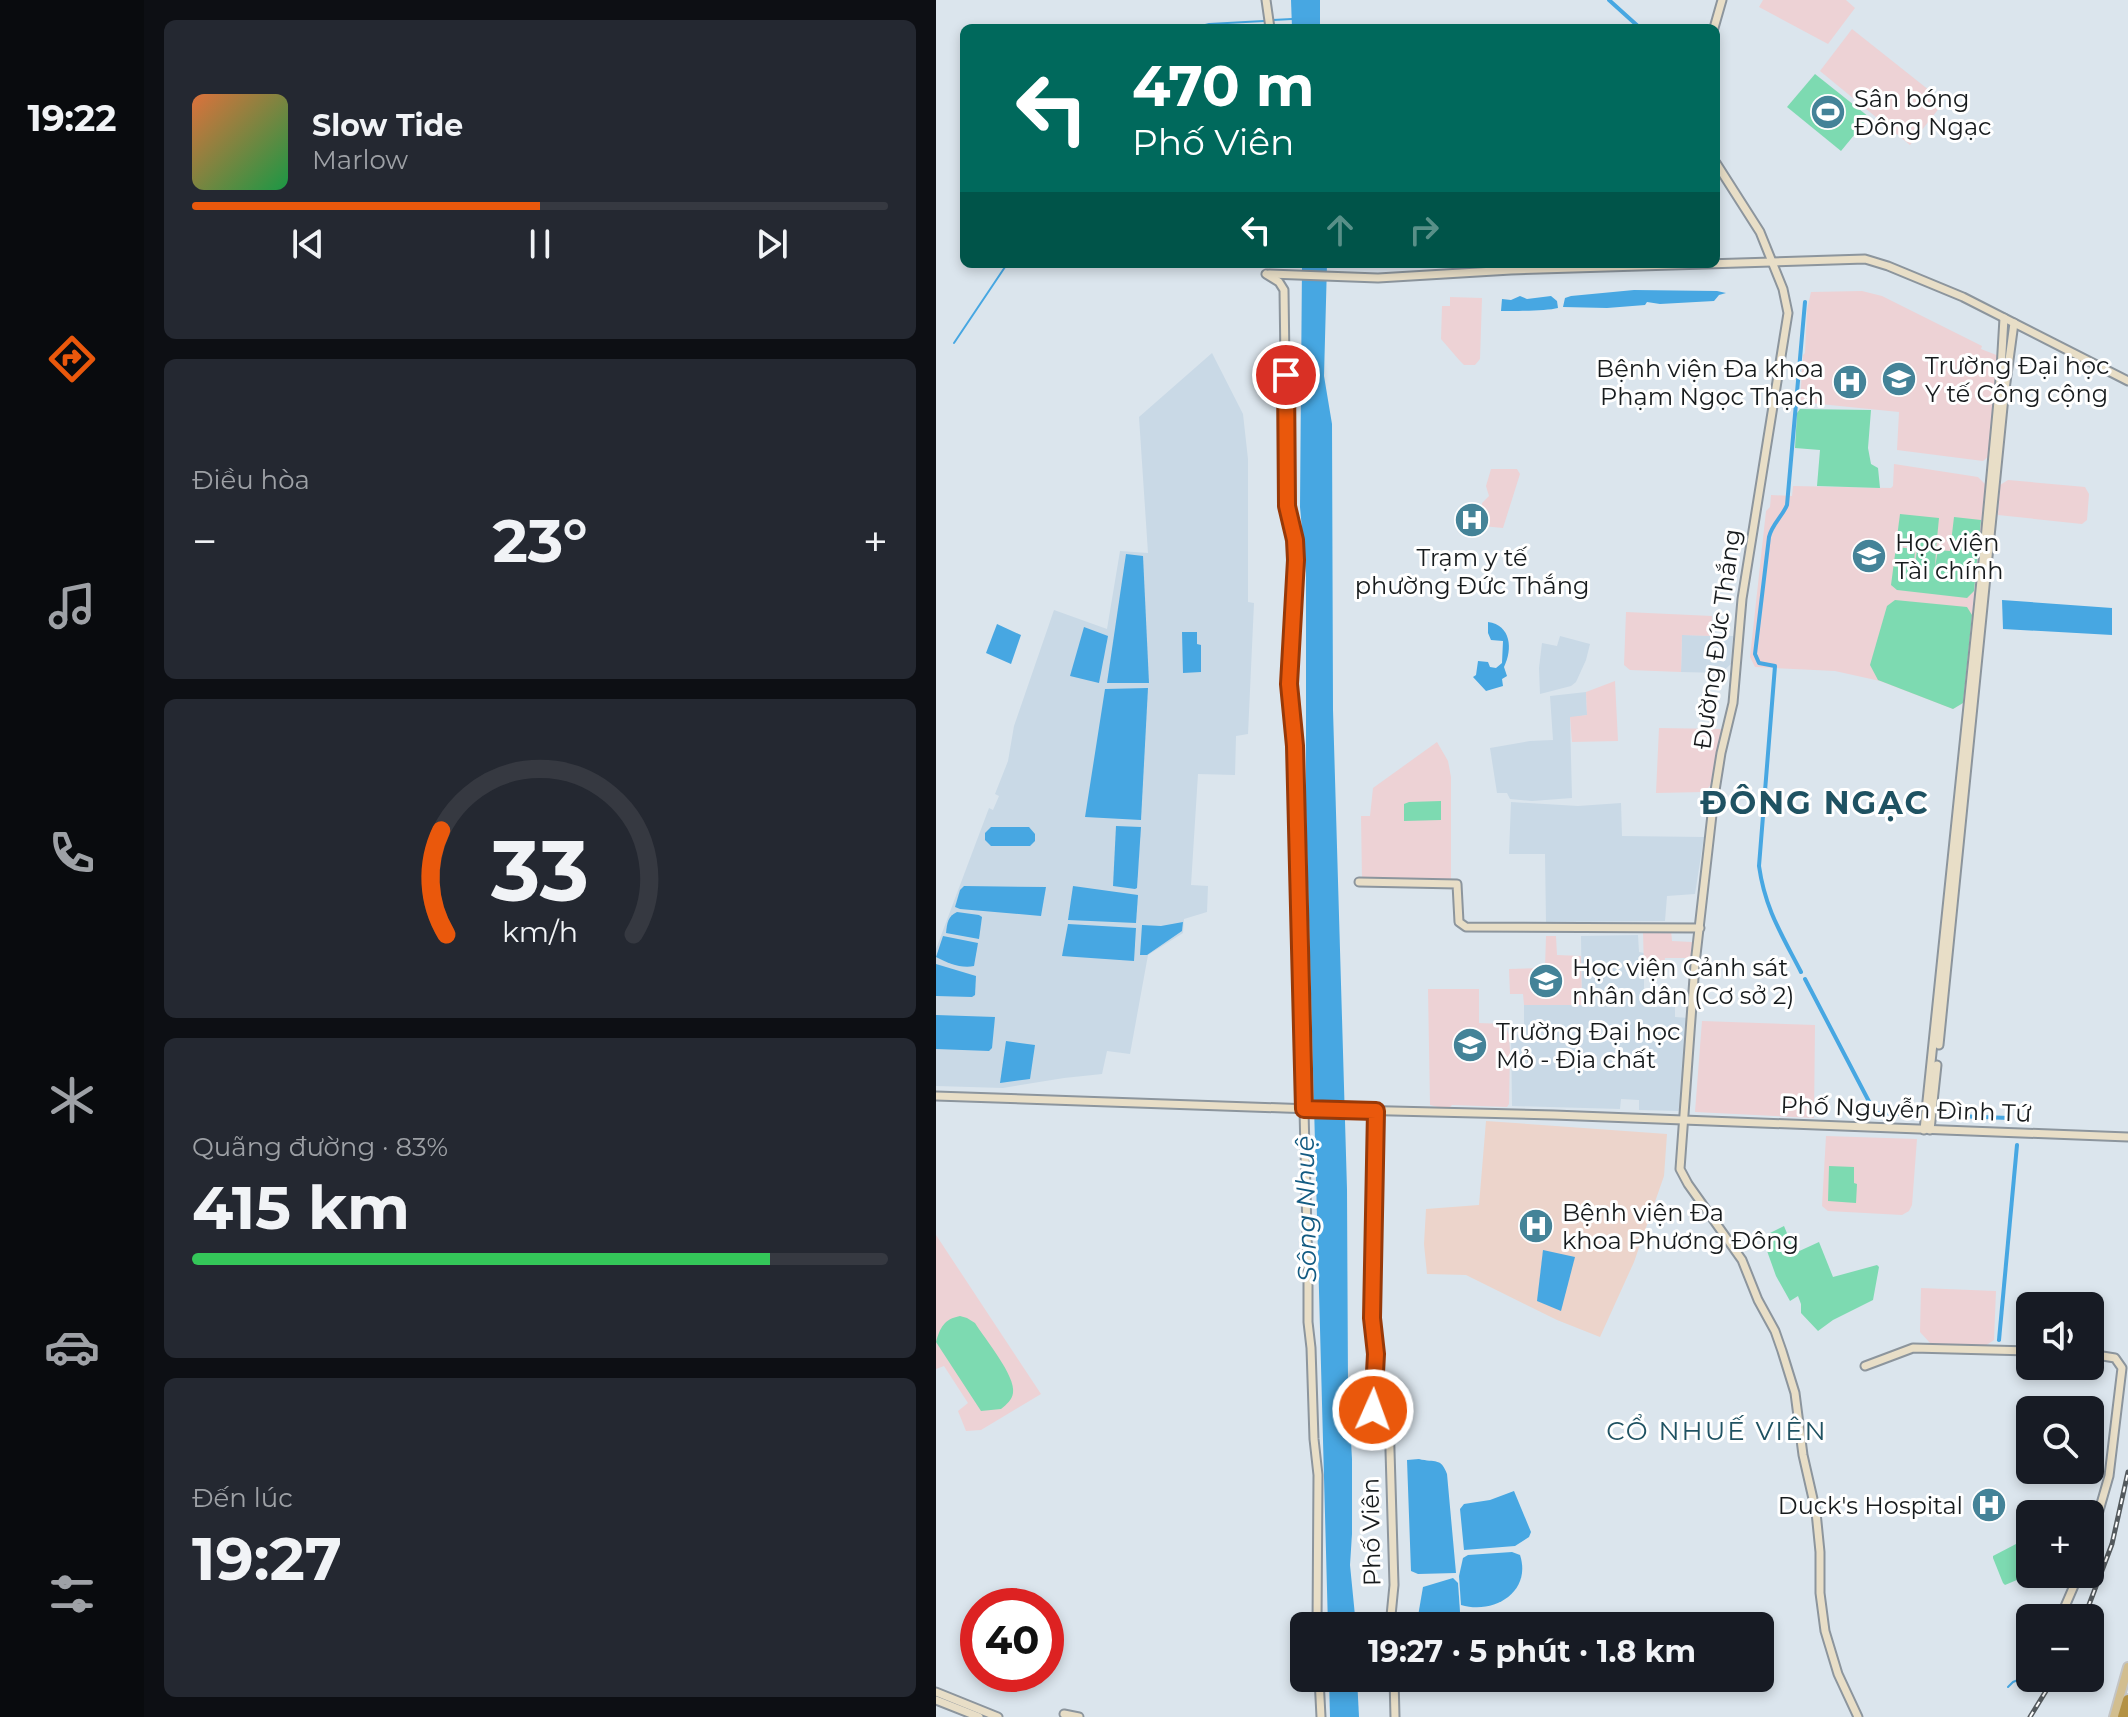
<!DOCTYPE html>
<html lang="vi">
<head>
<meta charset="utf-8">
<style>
  body { margin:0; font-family:Montserrat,sans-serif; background:#242831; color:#f1f3f6; height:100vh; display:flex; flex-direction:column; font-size:30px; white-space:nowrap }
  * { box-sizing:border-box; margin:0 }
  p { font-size:26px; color:#9ea1a6 }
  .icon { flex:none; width:44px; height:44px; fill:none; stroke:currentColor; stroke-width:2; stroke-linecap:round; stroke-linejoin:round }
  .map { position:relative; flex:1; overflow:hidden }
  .details { display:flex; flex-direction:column; gap:20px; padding:20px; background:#0d0f14; width:792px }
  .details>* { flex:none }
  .top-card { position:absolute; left:24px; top:24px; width:760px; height:244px; border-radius:12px; box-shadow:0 4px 12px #0003; background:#00695c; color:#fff; overflow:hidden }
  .controls { position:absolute; left:1080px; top:1292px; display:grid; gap:16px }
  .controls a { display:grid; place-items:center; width:88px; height:88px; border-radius:12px; background:#171b24; box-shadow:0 4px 12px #0003; font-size:40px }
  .speed { position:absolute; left:24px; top:1588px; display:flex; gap:16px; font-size:40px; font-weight:700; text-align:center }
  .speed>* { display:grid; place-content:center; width:104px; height:104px; border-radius:50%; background:#171b24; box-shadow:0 4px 12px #0003; line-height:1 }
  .speed .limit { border:12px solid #d22; background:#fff; color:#111 }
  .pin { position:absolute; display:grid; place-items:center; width:68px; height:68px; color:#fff; margin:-34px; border:4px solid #fff; border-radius:50%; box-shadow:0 2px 8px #0007 }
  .me { position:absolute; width:88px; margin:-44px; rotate:2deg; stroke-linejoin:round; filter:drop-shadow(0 0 6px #0008) }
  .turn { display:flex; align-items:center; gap:28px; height:168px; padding:0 40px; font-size:36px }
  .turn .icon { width:104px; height:104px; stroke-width:2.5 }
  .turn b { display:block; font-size:56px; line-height:68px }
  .lanes { display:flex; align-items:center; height:76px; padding:0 40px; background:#0003; justify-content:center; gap:40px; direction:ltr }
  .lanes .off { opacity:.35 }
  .big { font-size:60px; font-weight:700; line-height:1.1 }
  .details .tile { flex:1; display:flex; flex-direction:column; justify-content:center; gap:12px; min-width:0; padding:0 28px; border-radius:12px; background:#242831 }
  .details .dial { align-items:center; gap:0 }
  .dial svg { height:208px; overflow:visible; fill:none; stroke:#363941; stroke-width:7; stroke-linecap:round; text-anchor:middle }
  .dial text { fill:#f1f3f6; stroke:none }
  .song { display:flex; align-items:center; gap:24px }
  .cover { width:96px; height:96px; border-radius:12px; background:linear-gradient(135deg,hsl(20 70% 55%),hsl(140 70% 35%)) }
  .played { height:8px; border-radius:4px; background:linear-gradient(90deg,#ea580c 50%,#363941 50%) }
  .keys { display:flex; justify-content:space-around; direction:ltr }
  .heat { display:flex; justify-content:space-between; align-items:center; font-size:44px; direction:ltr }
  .charge { height:12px; border-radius:6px; background:linear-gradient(90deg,#34c759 83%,#363941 0) }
  .trip { position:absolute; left:354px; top:1612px; width:484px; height:80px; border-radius:12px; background:#171b24; box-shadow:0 4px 12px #0003; font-weight:700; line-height:80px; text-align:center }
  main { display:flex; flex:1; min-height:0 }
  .tabs { display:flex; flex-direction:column; width:144px; justify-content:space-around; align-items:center; background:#090b0e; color:#9ea1a6 }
  .tabs .icon { width:56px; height:56px }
  .tabs .selected { color:#ea580c }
  .tabs b { font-size:36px; color:#f1f3f6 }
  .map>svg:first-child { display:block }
  .built { fill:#c9d9e6 }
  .education { fill:#edd2d5 }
  .medical { fill:#ecd4cb }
  .green { fill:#7ddab1 }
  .water { fill:#47a7e2 }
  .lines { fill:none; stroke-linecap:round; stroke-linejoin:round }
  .stream { stroke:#47a7e2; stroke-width:2 }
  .canal { stroke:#47a7e2; stroke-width:4 }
  .secondary-casing { stroke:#8c959d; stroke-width:11 }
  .primary-casing { stroke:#c3c4c4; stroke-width:12 }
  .highway-casing { stroke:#c3c4c4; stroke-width:14 }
  .secondary { stroke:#e8dec7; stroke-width:7 }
  .primary { stroke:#d2be8f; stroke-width:8 }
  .highway { stroke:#b49244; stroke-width:10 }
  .rail-casing { stroke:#545a5e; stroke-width:5 }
  .rail { stroke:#fff; stroke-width:2; stroke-dasharray:6; stroke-linecap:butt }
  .route-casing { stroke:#983908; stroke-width:20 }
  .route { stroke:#ea580c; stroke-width:14 }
  .labels { text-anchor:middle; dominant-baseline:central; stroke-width:6; stroke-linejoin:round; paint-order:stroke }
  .poi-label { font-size:24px; fill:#171b1d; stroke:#fff; text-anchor:start }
  .street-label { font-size:24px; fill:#171b1d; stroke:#fff }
  .water-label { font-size:26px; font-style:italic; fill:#135b82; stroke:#fff }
  .neighbourhood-label { font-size:26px; letter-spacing:2px; fill:#1f5262; stroke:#fff }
  .district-label { font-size:32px; font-weight:bold; letter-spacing:2px; fill:#1f5262; stroke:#fff }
</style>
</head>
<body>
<main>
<nav class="tabs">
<b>19:22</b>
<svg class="icon selected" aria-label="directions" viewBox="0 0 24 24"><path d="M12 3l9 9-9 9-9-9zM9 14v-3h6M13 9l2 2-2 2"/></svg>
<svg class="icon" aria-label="music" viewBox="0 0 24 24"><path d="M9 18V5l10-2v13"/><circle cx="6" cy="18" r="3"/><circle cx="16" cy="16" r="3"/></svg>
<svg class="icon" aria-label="phone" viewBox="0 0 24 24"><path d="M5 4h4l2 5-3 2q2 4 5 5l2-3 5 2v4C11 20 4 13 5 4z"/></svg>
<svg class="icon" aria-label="climate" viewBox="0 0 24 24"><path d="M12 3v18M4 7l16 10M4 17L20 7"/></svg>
<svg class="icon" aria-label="car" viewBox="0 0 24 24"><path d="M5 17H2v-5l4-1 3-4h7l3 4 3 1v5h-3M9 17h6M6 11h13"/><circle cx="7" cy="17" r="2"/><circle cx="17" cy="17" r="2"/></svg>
<svg class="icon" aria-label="filters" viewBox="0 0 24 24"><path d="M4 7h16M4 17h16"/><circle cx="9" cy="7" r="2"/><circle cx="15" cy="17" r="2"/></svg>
</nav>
<section class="details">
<div class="tile">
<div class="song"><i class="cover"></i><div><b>Slow Tide</b><p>Marlow</p></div></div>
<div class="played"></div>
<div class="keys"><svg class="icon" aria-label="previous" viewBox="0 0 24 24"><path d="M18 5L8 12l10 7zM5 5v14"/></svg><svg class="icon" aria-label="pause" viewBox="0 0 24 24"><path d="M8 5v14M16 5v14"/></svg><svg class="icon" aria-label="next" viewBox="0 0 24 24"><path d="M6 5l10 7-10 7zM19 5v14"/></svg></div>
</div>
<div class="tile"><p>Điều hòa</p>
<div class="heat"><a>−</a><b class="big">23°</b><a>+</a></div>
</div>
<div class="tile dial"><svg viewBox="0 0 100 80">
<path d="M14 69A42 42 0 1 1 86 69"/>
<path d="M14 69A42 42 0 0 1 12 29" stroke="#ea580c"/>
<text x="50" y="56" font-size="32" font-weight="700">33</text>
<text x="50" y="72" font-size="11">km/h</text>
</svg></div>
<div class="tile"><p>Quãng đường · 83%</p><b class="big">415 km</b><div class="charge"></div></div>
<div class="tile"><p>Đến lúc</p><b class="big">19:27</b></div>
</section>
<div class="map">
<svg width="1192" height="1717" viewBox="0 0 1192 1717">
  <rect width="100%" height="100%" fill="#dbe5ed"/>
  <g class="built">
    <polygon points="276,353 307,414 312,459 312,602 318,603 312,734 300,736 299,775 262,774 255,885 272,886 271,912 248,919 247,933 212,955 194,1054 171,1051 166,1074 128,1078 67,1088 0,1086 0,949 53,808 57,810 63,796 59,794 72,761 78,726 118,610 171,629 184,551 212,553 203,417"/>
    <polygon points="746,635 797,636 795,664 785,673 745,672"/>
    <polygon points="624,636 654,644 650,660 640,682 635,686 604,694 603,668 606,643 621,646"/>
    <polygon points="650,692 651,715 634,718 636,798 596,801 574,799 571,793 561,793 554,748 594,741 617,740 614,696"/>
    <polygon points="575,802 642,806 685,803 686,836 768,837 759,894 731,896 729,921 610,922 609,854 573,854"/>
    <polygon points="702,935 703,952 708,953 708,1007 739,1007 739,1017 753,1018 745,1108 742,1111 703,1110 703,1100 685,1099 684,1109 576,1106 575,1035 588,1034 588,1005 646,1005 645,936"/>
  </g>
  <g class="education">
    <polygon points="827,0 910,0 919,8 892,44 823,7"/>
    <polygon points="916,29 1008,102 974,145 884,71"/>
    <polygon points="926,291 946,296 1046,346 1045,349 1063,356 1053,456 1047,461 961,450 963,412 864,402 867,355 869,353 871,310 875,292"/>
    <polygon points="514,297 546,298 544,359 539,365 528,365 524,361 505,339 506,306 514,306"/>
    <polygon points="958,464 1042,477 1049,484 1027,703 1017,709 944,681 899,671 819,667 814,657 830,511 834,507 835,495 856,496 857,486 955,488 957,486"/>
    <polygon points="555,469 581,469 584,474 567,528 546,526 546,503 553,496 550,486"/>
    <polygon points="1072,480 1149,487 1153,494 1151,520 1146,524 1062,515 1064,485"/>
    <polygon points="690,612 776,616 775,636 746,635 745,672 694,670 688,665"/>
    <polygon points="679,681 682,741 636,742 634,717 651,715 650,692"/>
    <polygon points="723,728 787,729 778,782 768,792 720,793"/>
    <polygon points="501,742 512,761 515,777 515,881 426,881 425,816 434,816 437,788"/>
    <polygon points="735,930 736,941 756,942 755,958 729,958 728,968 725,968 722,972 708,971 707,931"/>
    <polygon points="610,936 620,936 621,955 645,956 646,1005 588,1005 587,994 574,994 573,969 609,968"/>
    <polygon points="492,989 543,989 543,1023 569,1024 573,1035 574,1052 573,1104 571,1107 516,1105 514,1107 502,1107 494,1105"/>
    <polygon points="766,1021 879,1025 878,1118 759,1112"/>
    <polygon points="890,1136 981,1139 976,1205 973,1211 966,1215 892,1211 886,1206"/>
    <polygon points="0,1235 105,1394 45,1430 30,1431 22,1411 32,1403 8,1366 0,1369"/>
    <polygon points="985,1288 1060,1291 1058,1340 1049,1346 995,1344 984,1332"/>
  </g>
  <polygon class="medical" points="550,1121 731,1134 728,1176 698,1262 664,1337 621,1320 530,1275 491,1274 488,1244 490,1209 543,1205"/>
  <g class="green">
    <polygon points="879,74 933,117 905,151 851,107"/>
    <polygon points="864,409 935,410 932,448 935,464 942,468 944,488 881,486 884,450 859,448 861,413"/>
    <polygon points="964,514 1003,518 1000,549 960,545"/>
    <polygon points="1018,517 1045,520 1038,591 1031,598 961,590 955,585 960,547 979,549 977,581 981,549 1000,551 999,567 1002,550 1014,551"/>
    <polygon points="959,600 1031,607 1036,615 1027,703 1017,709 942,680 934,665 951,606"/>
    <polygon points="505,801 505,820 468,821 468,804 473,802"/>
    <polygon points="893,1166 918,1167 918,1183 921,1184 920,1203 892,1201"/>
    <polygon points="848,1226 859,1253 883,1242 897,1277 941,1265 943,1267 937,1300 897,1320 882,1331 865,1313 865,1304 862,1296 854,1301 840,1276 826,1237"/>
    <path d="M24,1316L31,1318L39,1323C49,1339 80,1376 77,1393C76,1400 71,1404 65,1409L45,1411L0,1342C4,1328 8,1319 24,1316Z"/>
    <polygon points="1080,1544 1085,1546 1094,1566 1095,1574 1069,1585 1067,1583 1057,1558 1057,1556"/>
  </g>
  <g class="water">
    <polygon points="355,0 384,0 384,28 356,28"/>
    <polygon points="366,264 391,264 388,376 396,424 397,710 411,1189 412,1387 416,1459 416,1534 414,1565 420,1626 392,1626 370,808 370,573 364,507"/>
    <polygon points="698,290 781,291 790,293 783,295 778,301 724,304 711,302 709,305 671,308 627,307 629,298 635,296"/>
    <path d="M584,296L591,299L615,296L621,301L622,308C611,311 578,311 565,311L566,299L575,300Z"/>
    <polygon points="190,554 207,556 213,683 171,683"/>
    <polygon points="1066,600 1176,608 1176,635 1067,629"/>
    <path d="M552,622C575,625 577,649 568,667L571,676L566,679L567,686L550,691L537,677L540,675L542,661L552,662L554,667L560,668L566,663L567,641L555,640L552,633Z"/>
    <polygon points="61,624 85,635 75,664 50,653"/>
    <polygon points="148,627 172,636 163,683 134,676"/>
    <polygon points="246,632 261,632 261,644 265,645 265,672 247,673"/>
    <polygon points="212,688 205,820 149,817 169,689"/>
    <polygon points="180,826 205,827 201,888 199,889 177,886"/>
    <polygon points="55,827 93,827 99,834 99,841 94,846 55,846 49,840 49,833"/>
    <polygon points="28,886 110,887 105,916 24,909 19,907 24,890"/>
    <polygon points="137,886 202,895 200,923 132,920"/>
    <path d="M21,912L43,915L46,917L43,939L10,933C11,923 12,916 21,912Z"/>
    <polygon points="247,922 246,931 211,955 204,955 206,925 225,926"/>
    <polygon points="132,924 200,928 198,961 126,956"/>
    <path d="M7,936L42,943L38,966C26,969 11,963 0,957Z"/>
    <polygon points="0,964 40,976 39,995 36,997 0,996"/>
    <polygon points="0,1015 59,1017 56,1048 53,1051 0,1049"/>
    <polygon points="70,1041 99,1045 94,1079 64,1083"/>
    <polygon points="607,1250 639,1257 625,1311 601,1301"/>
    <path d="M483,1459C499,1463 505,1457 511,1474L520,1573L482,1574L475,1571L471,1460Z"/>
    <polygon points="578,1491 595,1532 593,1537 579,1546 528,1550 524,1509 528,1504 554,1500"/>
    <path d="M576,1552L584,1555C596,1592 558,1615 525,1605L523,1576L527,1558L532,1555Z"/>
    <polygon points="517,1578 522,1583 525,1626 482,1626 482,1616 487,1587"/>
    <polygon points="393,1678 421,1678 423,1717 394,1717"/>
  </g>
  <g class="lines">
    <g class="stream">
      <polyline points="337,20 356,19"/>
      <polyline points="258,28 273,24 328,21"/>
      <polyline points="18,343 71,264"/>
      <polyline points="1072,1687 1077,1682 1087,1678 1088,1680"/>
    </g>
    <g class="canal">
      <polyline points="673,0 704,28"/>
      <path d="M865,972C846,935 829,909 823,866L839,666L823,663L819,654L833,537C836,524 846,517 851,505L869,302"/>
      <polyline points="869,979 939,1113 1073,1118"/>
      <polyline points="1063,1340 1081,1145"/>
    </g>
    <g class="secondary-casing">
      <g id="secondary">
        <polyline points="330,0 334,28"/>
        <polyline points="778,28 786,0"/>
        <polyline points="780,163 824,232 847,289 852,313 806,599 797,703 785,753 778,797 759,964 744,1169 752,1184 806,1260 822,1300 839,1331 846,1351 859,1393 867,1455 880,1512 884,1552 884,1593 889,1631 902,1674 922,1717"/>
        <polyline points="330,274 343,282 348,290 351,506 359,540 360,560 353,684 359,746 372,1272 372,1322 375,1348 378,1439 382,1475 381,1626"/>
        <polyline points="333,274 442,278 575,270 929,259 952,266 1027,297 1192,381"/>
        <polyline points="423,882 521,884 523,922 530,927 764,928"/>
        <polyline points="1003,1045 1068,397 1078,323"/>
        <polyline points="0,1096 375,1109 618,1115 1192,1137"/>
        <polyline points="440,1111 436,1318 440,1354 437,1410 453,1417 458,1585 454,1626"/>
        <polyline points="988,1130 1047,561 1065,369 1068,318"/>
        <polyline points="994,1130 1001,1065"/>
        <polyline points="1154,1354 1179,1358 1186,1368 1173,1476 1154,1542"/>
        <polyline points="929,1366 977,1348 1094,1351"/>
        <polyline points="1124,1618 1143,1574"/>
        <polyline points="383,1678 385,1717"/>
        <polyline points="458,1678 459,1717"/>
        <polyline points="0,1692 62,1717"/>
        <polyline points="0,1700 43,1717"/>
        <polyline points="128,1714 143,1717"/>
      </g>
    </g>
    <g class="primary-casing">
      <polyline id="primary" points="1178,1717 1192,1667"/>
    </g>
    <g class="highway-casing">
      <polyline id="highway" points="1187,1717 1192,1700"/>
    </g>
    <use href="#secondary" class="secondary"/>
    <use href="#primary" class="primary"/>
    <use href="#highway" class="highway"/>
    <g class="rail-casing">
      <g id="rail">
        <polyline points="1148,1618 1176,1544 1192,1472"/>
        <polyline points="1094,1717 1118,1678"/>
      </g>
    </g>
    <use href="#rail" class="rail"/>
  </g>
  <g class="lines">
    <g class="route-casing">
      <polyline id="route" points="350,375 351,506 359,540 360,560 353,684 359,746 368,1109 440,1111 436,1318 440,1354 437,1410"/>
    </g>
    <use href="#route" class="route"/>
  </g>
  <defs>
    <g id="stadium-disc" transform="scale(1.8)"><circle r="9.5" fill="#448398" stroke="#fff"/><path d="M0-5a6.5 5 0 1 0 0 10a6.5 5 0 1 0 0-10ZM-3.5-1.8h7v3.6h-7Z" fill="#fff"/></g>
    <g id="university-disc" transform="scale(1.8)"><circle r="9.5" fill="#448398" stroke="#fff"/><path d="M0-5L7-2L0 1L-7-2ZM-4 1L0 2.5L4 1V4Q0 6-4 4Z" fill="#fff"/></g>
    <g id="hospital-disc" transform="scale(1.8)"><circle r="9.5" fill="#448398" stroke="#fff"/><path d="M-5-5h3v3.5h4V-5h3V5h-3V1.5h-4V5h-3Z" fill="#fff"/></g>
  </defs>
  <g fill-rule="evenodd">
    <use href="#stadium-disc" x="892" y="112"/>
    <use href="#university-disc" x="963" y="379"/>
    <use href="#hospital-disc" x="914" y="382"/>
    <use href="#hospital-disc" x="536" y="520"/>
    <use href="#university-disc" x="933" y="556"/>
    <use href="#university-disc" x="610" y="981"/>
    <use href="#university-disc" x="534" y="1045"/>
    <use href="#hospital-disc" x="600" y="1226"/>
    <use href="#hospital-disc" x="1053" y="1505"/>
  </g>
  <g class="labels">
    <g class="poi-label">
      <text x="918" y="98">Sân bóng<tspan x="918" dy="28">Đông Ngạc</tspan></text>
      <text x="989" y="365">Trường Đại học<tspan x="989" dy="28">Y tế Công cộng</tspan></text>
      <text x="888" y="368" text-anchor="end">Bệnh viện Đa khoa<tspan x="888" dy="28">Phạm Ngọc Thạch</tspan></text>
      <text x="959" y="542">Học viện<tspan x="959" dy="28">Tài chính</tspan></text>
      <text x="536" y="557" text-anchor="middle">Trạm y tế<tspan x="536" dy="28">phường Đức Thắng</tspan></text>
      <text x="636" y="967">Học viện Cảnh sát<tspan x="636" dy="28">nhân dân (Cơ sở 2)</tspan></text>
      <text x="560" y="1031">Trường Đại học<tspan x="560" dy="28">Mỏ - Địa chất</tspan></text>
      <text x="626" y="1212">Bệnh viện Đa<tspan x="626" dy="28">khoa Phương Đông</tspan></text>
      <text x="1027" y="1505" text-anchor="end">Duck's Hospital</text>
    </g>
    <g class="street-label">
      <text transform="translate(781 639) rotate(-82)">Đường Đức Thắng</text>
      <text transform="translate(970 1109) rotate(2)">Phố Nguyễn Đình Tứ</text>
      <text transform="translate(435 1532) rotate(-91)">Phố Viên</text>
    </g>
    <g class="water-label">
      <text transform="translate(370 1209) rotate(-91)">Sông Nhuệ</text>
    </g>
    <g class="neighbourhood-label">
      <text x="781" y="1431">CỔ NHUẾ VIÊN</text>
    </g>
    <g class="district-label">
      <text x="879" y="802">ĐÔNG NGẠC</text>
    </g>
  </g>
</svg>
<div class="controls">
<a><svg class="icon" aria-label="sound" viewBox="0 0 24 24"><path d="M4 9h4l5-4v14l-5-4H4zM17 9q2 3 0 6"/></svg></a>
<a><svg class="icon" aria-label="search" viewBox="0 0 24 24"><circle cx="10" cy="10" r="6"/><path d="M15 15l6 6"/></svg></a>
<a>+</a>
<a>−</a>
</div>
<div class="speed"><div class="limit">40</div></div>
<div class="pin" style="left:350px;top:375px;background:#d93025"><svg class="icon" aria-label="arrive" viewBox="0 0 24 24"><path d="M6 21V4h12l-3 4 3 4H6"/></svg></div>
<svg class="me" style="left:437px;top:1410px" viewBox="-20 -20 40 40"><circle r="17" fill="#ea580c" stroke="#fff" stroke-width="3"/><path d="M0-11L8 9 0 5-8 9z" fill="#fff"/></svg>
<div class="trip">19:27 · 5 phút · 1.8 km</div>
<div class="top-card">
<div class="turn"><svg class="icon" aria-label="left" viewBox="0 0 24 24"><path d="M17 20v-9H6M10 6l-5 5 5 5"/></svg><div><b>470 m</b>Phố Viên</div></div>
<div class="lanes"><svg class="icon" aria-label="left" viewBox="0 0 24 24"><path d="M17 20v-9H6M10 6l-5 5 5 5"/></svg><svg class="icon off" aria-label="ahead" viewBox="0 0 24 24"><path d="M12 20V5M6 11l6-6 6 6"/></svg><svg class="icon off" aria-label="right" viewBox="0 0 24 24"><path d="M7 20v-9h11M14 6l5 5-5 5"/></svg></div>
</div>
</div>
</main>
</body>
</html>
